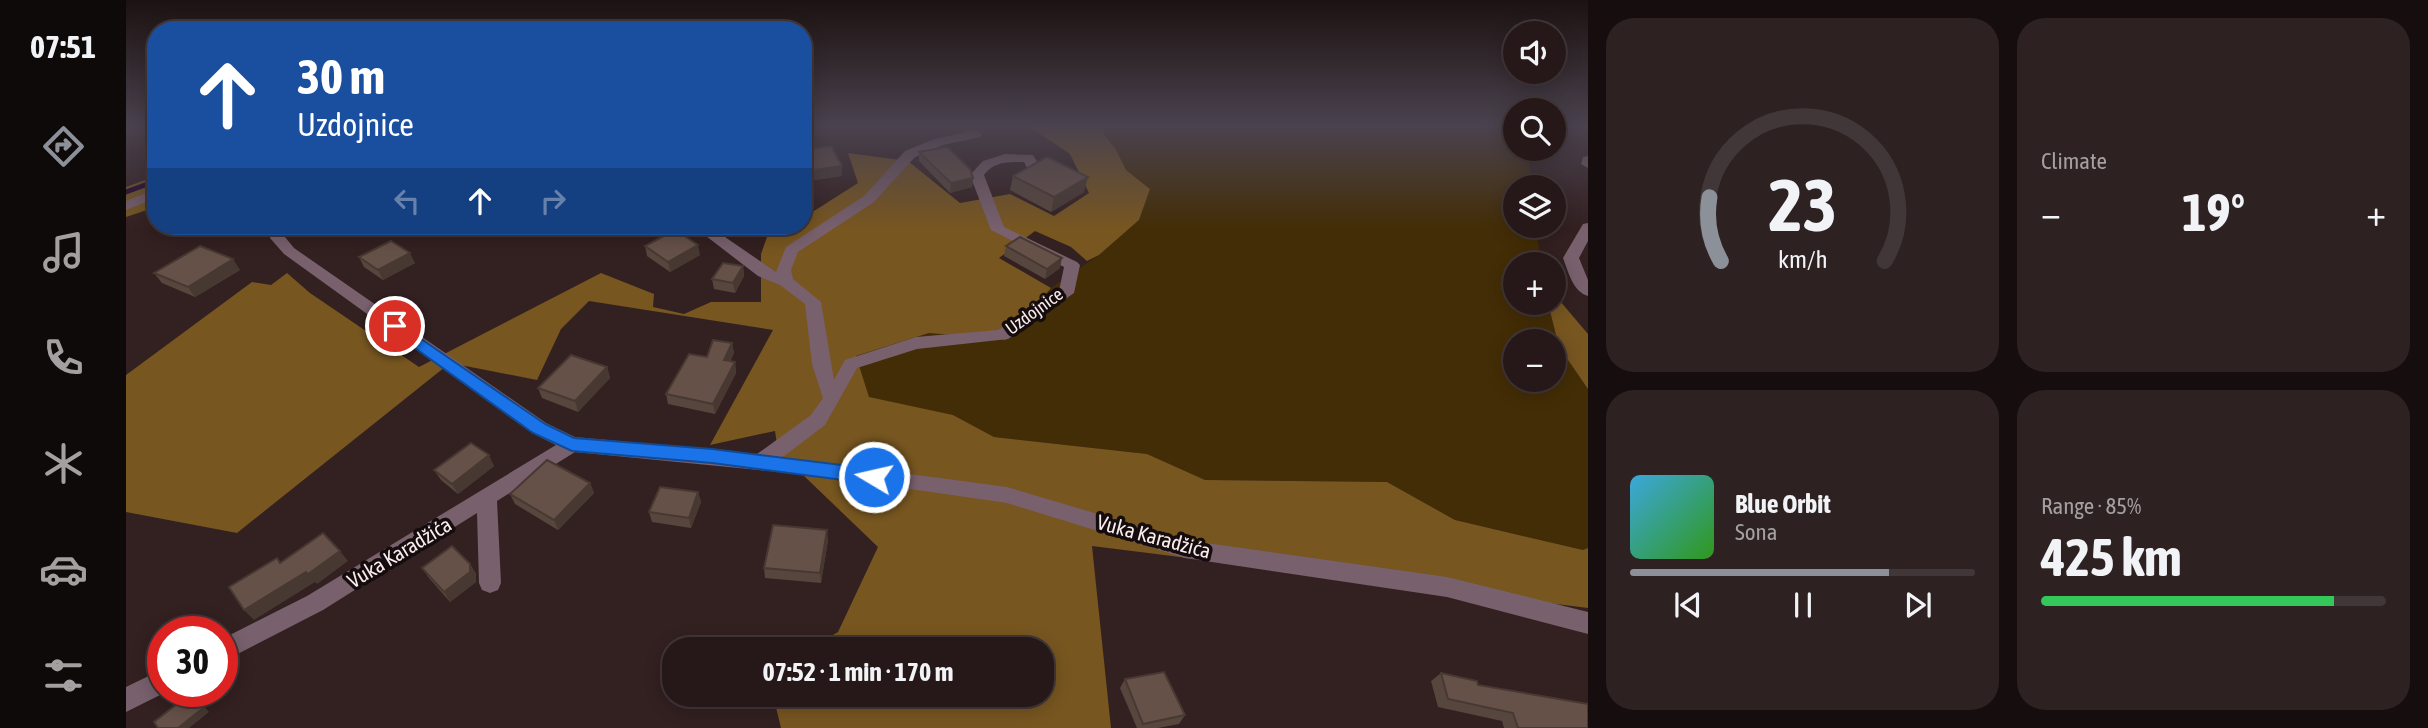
<!DOCTYPE html>
<html lang="en">
<head>
<meta charset="utf-8">
<style>
  body { margin:0; font-family:"Asap Condensed",sans-serif; background:#2e2122; color:#f1f3f6; height:100vh; display:flex; flex-direction:column; font-size:26px; white-space:nowrap }
  * { box-sizing:border-box; margin:0 }
  p { font-size:23px; color:#a4a0a2 }
  .icon { flex:none; width:38px; height:38px; fill:none; stroke:currentColor; stroke-width:2; stroke-linecap:round; stroke-linejoin:round }
  .map { position:relative; flex:1; overflow:hidden }
  .drawer { display:flex; flex-direction:column; gap:18px; padding:18px; background:#150d0e; width:840px }
  .drawer>* { flex:none }
  .banner { position:absolute; left:21px; top:21px; width:665px; height:214px; border-radius:28px; box-shadow:0 4px 18px #0003,0 0 0 2px #423738; background:#1a4fa0; color:#fff; overflow:hidden }
  .fabs { position:absolute; left:1377px; top:21px; display:grid; gap:14px }
  .fabs a { display:grid; place-items:center; width:63px; height:63px; border-radius:50%; background:#261819; box-shadow:0 4px 18px #0003,0 0 0 2px #423738; font-size:35px }
  .speed { position:absolute; left:21px; top:616px; display:flex; gap:14px; font-size:35px; font-weight:700; text-align:center }
  .speed>* { display:grid; place-content:center; width:91px; height:91px; border-radius:50%; background:#261819; box-shadow:0 4px 18px #0003,0 0 0 2px #423738; line-height:1 }
  .speed .limit { border:10px solid #d22; background:#fff; color:#111 }
  .pin { position:absolute; display:grid; place-items:center; width:60px; height:60px; color:#fff; margin:-30px; border:4px solid #fff; border-radius:50%; box-shadow:0 2px 7px #0007 }
  .me { position:absolute; width:77px; margin:-38px; rotate:279deg; stroke-linejoin:round; filter:drop-shadow(0 0 5px #0008) }
  .turn { display:flex; align-items:center; gap:24px; height:147px; padding:0 35px; font-size:32px }
  .turn .icon { width:91px; height:91px; stroke-width:2.5 }
  .turn b { display:block; font-size:49px; line-height:60px }
  .lanes { display:flex; align-items:center; height:66px; padding:0 35px; background:#0003; justify-content:center; gap:35px; direction:ltr }
  .lanes .off { opacity:.35 }
  .big { font-size:52px; font-weight:700; line-height:1.1 }
  .drawer .tile { flex:1; display:flex; flex-direction:column; justify-content:center; gap:10px; min-width:0; padding:0 24px; border-radius:28px; background:#2e2122 }
  .drawer .dial { align-items:center; gap:0 }
  .dial svg { height:182px; overflow:visible; fill:none; stroke:#423738; stroke-width:7; stroke-linecap:round; text-anchor:middle }
  .dial text { fill:#f1f3f6; stroke:none }
  .song { display:flex; align-items:center; gap:21px }
  .cover { width:84px; height:84px; border-radius:10px; background:linear-gradient(135deg,hsl(200 70% 55%),hsl(110 70% 35%)) }
  .played { height:7px; border-radius:4px; background:linear-gradient(90deg,#8c9099 75%,#423738 75%) }
  .keys { display:flex; justify-content:space-around; direction:ltr }
  .heat { display:flex; justify-content:space-between; align-items:center; font-size:38px; direction:ltr }
  .charge { height:10px; border-radius:5px; background:linear-gradient(90deg,#34c759 85%,#423738 0) }
  .drawer .tiles { flex:1; display:grid; gap:18px; grid-template-columns:repeat(2,1fr) }
  .trip { position:absolute; left:536px; top:637px; width:392px; height:70px; border-radius:28px; background:#261819; box-shadow:0 4px 18px #0003,0 0 0 2px #423738; font-weight:700; line-height:70px; text-align:center }
  main { display:flex; flex:1; min-height:0 }
  .dock { display:flex; flex-direction:column; width:126px; justify-content:space-around; align-items:center; background:#0f0a0a; color:#a4a0a2 }
  .dock .icon { width:49px; height:49px }
  .dock .current { color:#8c9099 }
  .dock b { font-size:32px; color:#f1f3f6 }
  .map>svg:first-child { display:block }
  .green { fill:#432d06; fill-rule:evenodd }
  .forest { fill:#775620 }
  .lines { fill:none; stroke-linecap:round; stroke-linejoin:round }
  .stream { stroke:#20042d; stroke-width:5 }
  .minor { fill:#78606d; fill-rule:evenodd }
  .wall { fill:#57463e }
  .shaded-wall { fill:#473932 }
  .building { fill:#655148; stroke:#473932; stroke-width:2 }
  .route { fill:#1a73e8; stroke:#114b97; stroke-width:2 }
  .labels { text-anchor:middle; dominant-baseline:central; stroke-width:7; stroke-linejoin:round; paint-order:stroke }
  .street-label { font-size:18px; fill:#faeced; stroke:#150c0d }
  .near-street-label { font-size:21px; fill:#faeced; stroke:#150c0d }
</style>
</head>
<body>
<main>
<nav class="dock">
<b>07:51</b>
<svg class="icon current" aria-label="directions" viewBox="0 0 24 24"><path d="M12 3l9 9-9 9-9-9zM9 14v-3h6M13 9l2 2-2 2"/></svg>
<svg class="icon" aria-label="music" viewBox="0 0 24 24"><path d="M9 18V5l10-2v13"/><circle cx="6" cy="18" r="3"/><circle cx="16" cy="16" r="3"/></svg>
<svg class="icon" aria-label="phone" viewBox="0 0 24 24"><path d="M5 4h4l2 5-3 2q2 4 5 5l2-3 5 2v4C11 20 4 13 5 4z"/></svg>
<svg class="icon" aria-label="climate" viewBox="0 0 24 24"><path d="M12 3v18M4 7l16 10M4 17L20 7"/></svg>
<svg class="icon" aria-label="car" viewBox="0 0 24 24"><path d="M5 17H2v-5l4-1 3-4h7l3 4 3 1v5h-3M9 17h6M6 11h13"/><circle cx="7" cy="17" r="2"/><circle cx="17" cy="17" r="2"/></svg>
<svg class="icon" aria-label="filters" viewBox="0 0 24 24"><path d="M4 7h16M4 17h16"/><circle cx="9" cy="7" r="2"/><circle cx="15" cy="17" r="2"/></svg>
</nav>
<div class="map">
<svg width="1462" height="728" viewBox="0 0 1462 728">
  <rect width="100%" height="100%" fill="#332021"/>
  <path class="green" d="M979,127H1389L1390,149H1401L1406,187H1390V226H1410L1415,264H1390V303H1422L1433,347L1462,389V548L1457,550L1329,520L1261,482L1079,480L1021,454L868,437L827,415L743,398L730,356L803,333L881,340L925,288L973,255L1013,220L1024,189L1000,170L989,148L977,133ZM1390,341H1428V380H1390Z"/>
  <g class="forest">
    <polygon points="904,127 979,127 977,133 989,148 1000,170 1024,189 1013,220 973,255 961,261 945,247 909,231 873,258 925,288 880,340 803,333 730,356 743,397 827,415 868,437 1021,454 1079,480 1261,482 1329,520 1457,550 1462,548 1462,608 966,546 985,728 655,728 647,695 915,695 915,649 683,649 712,632 752,547 652,451 649,431 584,445 647,330 463,301 435,329 411,380 324,363 111,533 0,512 0,375 126,282 145,285 161,273 184,293 293,367 475,273 528,294 527,307 558,314 585,302 635,302 635,254 642,234 660,226 677,226 677,218 732,183 722,153 782,161 834,203 884,194 928,216 963,193 944,154"/>
    <polygon points="30,176 30,207 0,217 0,187"/>
    <polygon points="1428,294 1462,334 1462,389 1433,347 1422,303 1428,303"/>
  </g>
  <g class="lines">
    <polyline class="stream" points="0,192 30,181"/>
    <g class="minor">
      <path d="M850,130L856,134L854,137L817,145L789,157L748,202L672,252L665,270L667,279L695,302L708,380L719,360L790,337L872,330L933,291L938,267L865,230L844,175L857,161L879,154L907,155L916,170L914,173H904L898,162C881,162 869,161 858,175L878,227L951,262L954,265L948,293L882,339L791,349L731,368L699,425L657,457L881,487L1059,540L1321,577L1462,612V634L1321,597L1059,558L881,503L694,476L449,452L371,501L375,583L372,590L364,593L356,590L353,583L351,513L197,610L96,662V639L181,596L430,445L406,433L158,254L144,238L148,226H162L159,237L168,248L420,423L449,437L631,454L685,415L697,398L686,364L679,304L654,285L632,276L567,226H583L650,272L660,247L738,196L779,151L808,139Z"/>
      <polygon points="1462,156 1462,168 1455,164 1457,157"/>
      <polygon points="30,189 30,198 0,210 0,201"/>
      <path d="M1462,223V241L1453,258L1462,280V296C1447,292 1442,271 1437,258L1457,224Z"/>
      <polygon points="37,669 37,691 42,691 0,712 0,687"/>
    </g>
  </g>
  <g class="wall">
    <polygon points="678,150 716,166 716,176 688,180 679,159"/>
    <polygon points="793,152 847,178 846,187 824,193 793,161"/>
    <polygon points="887,176 958,192 925,212 884,190"/>
    <polygon points="519,246 574,255 544,272 521,256"/>
    <polygon points="880,246 934,268 919,279 878,256"/>
    <polygon points="233,257 289,263 257,280 238,267"/>
    <polygon points="617,266 618,276 609,293 588,289 586,279"/>
    <polygon points="114,270 69,297 36,283 28,273"/>
    <polygon points="606,343 608,353 604,362 609,362 610,373 589,414 542,404 540,394 581,357"/>
    <polygon points="481,367 484,378 452,412 416,398 412,388"/>
    <polygon points="368,466 332,494 315,480 308,470"/>
    <polygon points="464,483 468,493 432,530 389,504 384,494"/>
    <polygon points="572,492 575,502 565,528 526,522 523,512"/>
    <polygon points="702,540 695,583 639,578 638,568"/>
    <polygon points="344,564 350,574 350,582 324,602 303,578 296,568"/>
    <polygon points="1315,673 1352,685 1462,728 1378,728 1376,721 1312,707 1305,681"/>
    <polygon points="999,679 1059,715 1053,724 1032,728 1011,728 994,688"/>
  </g>
  <g class="shaded-wall">
    <polygon points="716,166 716,176 688,180 688,170"/>
    <polygon points="962,177 958,192 925,212 928,197"/>
    <polygon points="847,178 846,187 824,193 825,183"/>
    <polygon points="572,245 574,255 544,272 542,262"/>
    <polygon points="284,253 289,263 257,280 252,270"/>
    <polygon points="936,258 934,268 919,279 921,269"/>
    <polygon points="107,259 114,270 69,297 62,287"/>
    <polygon points="617,266 618,276 609,293 607,283"/>
    <polygon points="606,343 608,353 599,370 598,360"/>
    <polygon points="609,362 610,373 589,414 587,404"/>
    <polygon points="481,367 484,378 452,412 449,401"/>
    <polygon points="363,455 368,466 332,494 326,484"/>
    <polygon points="464,483 468,493 432,530 428,520"/>
    <polygon points="572,492 575,502 565,528 563,518"/>
    <polygon points="701,530 702,540 695,583 694,573"/>
    <polygon points="214,551 222,561 191,584 189,582 128,620 118,610"/>
    <polygon points="344,564 350,574 350,582 324,602 318,592"/>
    <polygon points="65,693 71,698 83,712 63,728 52,728"/>
  </g>
  <g class="building">
    <polygon points="705,146 716,166 688,170 678,150"/>
    <polygon points="821,147 844,169 847,178 825,183 793,152"/>
    <polygon points="921,157 962,177 928,197 887,176"/>
    <polygon points="549,230 572,245 542,262 519,246"/>
    <polygon points="894,237 936,258 921,269 880,246"/>
    <polygon points="265,241 284,253 252,270 233,257"/>
    <polygon points="74,246 107,259 62,287 28,273"/>
    <polygon points="597,263 617,266 607,283 586,279"/>
    <polygon points="587,340 606,343 598,360 609,362 587,404 540,394 563,354 581,357"/>
    <polygon points="445,355 481,367 449,401 412,388"/>
    <polygon points="345,443 363,455 326,484 308,470"/>
    <polygon points="421,460 464,483 428,520 384,494"/>
    <polygon points="534,487 572,492 563,518 523,512"/>
    <polygon points="647,525 701,530 694,573 638,568"/>
    <polygon points="197,533 214,551 182,574 180,572 118,610 103,587 151,558 154,563"/>
    <polygon points="326,546 344,564 344,572 318,592 296,568"/>
    <polygon points="1038,672 1059,715 1017,724 999,679"/>
    <polygon points="1315,673 1351,681 1352,685 1462,704 1462,728 1392,728 1387,713 1322,699"/>
    <polygon points="65,693 77,708 52,728 32,728 28,722"/>
  </g>
  <linearGradient id="sky" x2="0" y2="1"><stop stop-color="#1c1212"/><stop offset="0.55" stop-color="#4a424e"/><stop offset="1" stop-color="#4a424e" stop-opacity="0"/></linearGradient>
  <rect width="1462" height="229" fill="url(#sky)"/>
  <polygon class="route" points="269,321 419,424 448,438 586,449 748,469 755,471 758,477 755,482 748,484 586,463 446,451 407,433 264,330 262,326"/>
  <g class="labels">
    <g class="street-label">
      <text transform="translate(908 311) rotate(-36)">Uzdojnice</text>
    </g>
    <g class="near-street-label">
      <text transform="translate(1028 536) rotate(15)">Vuka Karadžića</text>
      <text transform="translate(273 552) rotate(-31)">Vuka Karadžića</text>
    </g>
  </g>
</svg>
<div class="fabs">
<a><svg class="icon" aria-label="sound" viewBox="0 0 24 24"><path d="M4 9h4l5-4v14l-5-4H4zM17 9q2 3 0 6"/></svg></a>
<a><svg class="icon" aria-label="search" viewBox="0 0 24 24"><circle cx="10" cy="10" r="6"/><path d="M15 15l6 6"/></svg></a>
<a><svg class="icon" aria-label="layers" viewBox="0 0 24 24"><path d="M12 4l9 5-9 5-9-5zM3 14l9 5 9-5"/></svg></a>
<a>+</a>
<a>−</a>
</div>
<div class="speed"><div class="limit">30</div></div>
<div class="pin" style="left:269px;top:326px;background:#d93025"><svg class="icon" aria-label="arrive" viewBox="0 0 24 24"><path d="M6 21V4h12l-3 4 3 4H6"/></svg></div>
<svg class="me" style="left:748px;top:477px" viewBox="-20 -20 40 40"><circle r="17" fill="#1a73e8" stroke="#fff" stroke-width="3"/><path d="M0-11L8 9 0 5-8 9z" fill="#fff"/></svg>
<div class="trip">07:52 · 1 min · 170 m</div>
<div class="banner">
<div class="turn"><svg class="icon" aria-label="ahead" viewBox="0 0 24 24"><path d="M12 20V5M6 11l6-6 6 6"/></svg><div><b>30 m</b>Uzdojnice</div></div>
<div class="lanes"><svg class="icon off" aria-label="left" viewBox="0 0 24 24"><path d="M17 20v-9H6M10 6l-5 5 5 5"/></svg><svg class="icon" aria-label="ahead" viewBox="0 0 24 24"><path d="M12 20V5M6 11l6-6 6 6"/></svg><svg class="icon off" aria-label="right" viewBox="0 0 24 24"><path d="M7 20v-9h11M14 6l5 5-5 5"/></svg></div>
</div>
</div>
<section class="drawer">
<div class="tiles">
<div class="tile dial"><svg viewBox="0 0 100 80">
<path d="M14 69A42 42 0 1 1 86 69"/>
<path d="M14 69A42 42 0 0 1 9 41" stroke="#8c9099"/>
<text x="50" y="56" font-size="32" font-weight="700">23</text>
<text x="50" y="72" font-size="11">km/h</text>
</svg></div>
<div class="tile"><p>Climate</p>
<div class="heat"><a>−</a><b class="big">19°</b><a>+</a></div>
</div>
<div class="tile">
<div class="song"><i class="cover"></i><div><b>Blue Orbit</b><p>Sona</p></div></div>
<div class="played"></div>
<div class="keys"><svg class="icon" aria-label="previous" viewBox="0 0 24 24"><path d="M18 5L8 12l10 7zM5 5v14"/></svg><svg class="icon" aria-label="pause" viewBox="0 0 24 24"><path d="M8 5v14M16 5v14"/></svg><svg class="icon" aria-label="next" viewBox="0 0 24 24"><path d="M6 5l10 7-10 7zM19 5v14"/></svg></div>
</div>
<div class="tile"><p>Range · 85%</p><b class="big">425 km</b><div class="charge"></div></div>
</div>
</section>
</main>
</body>
</html>
